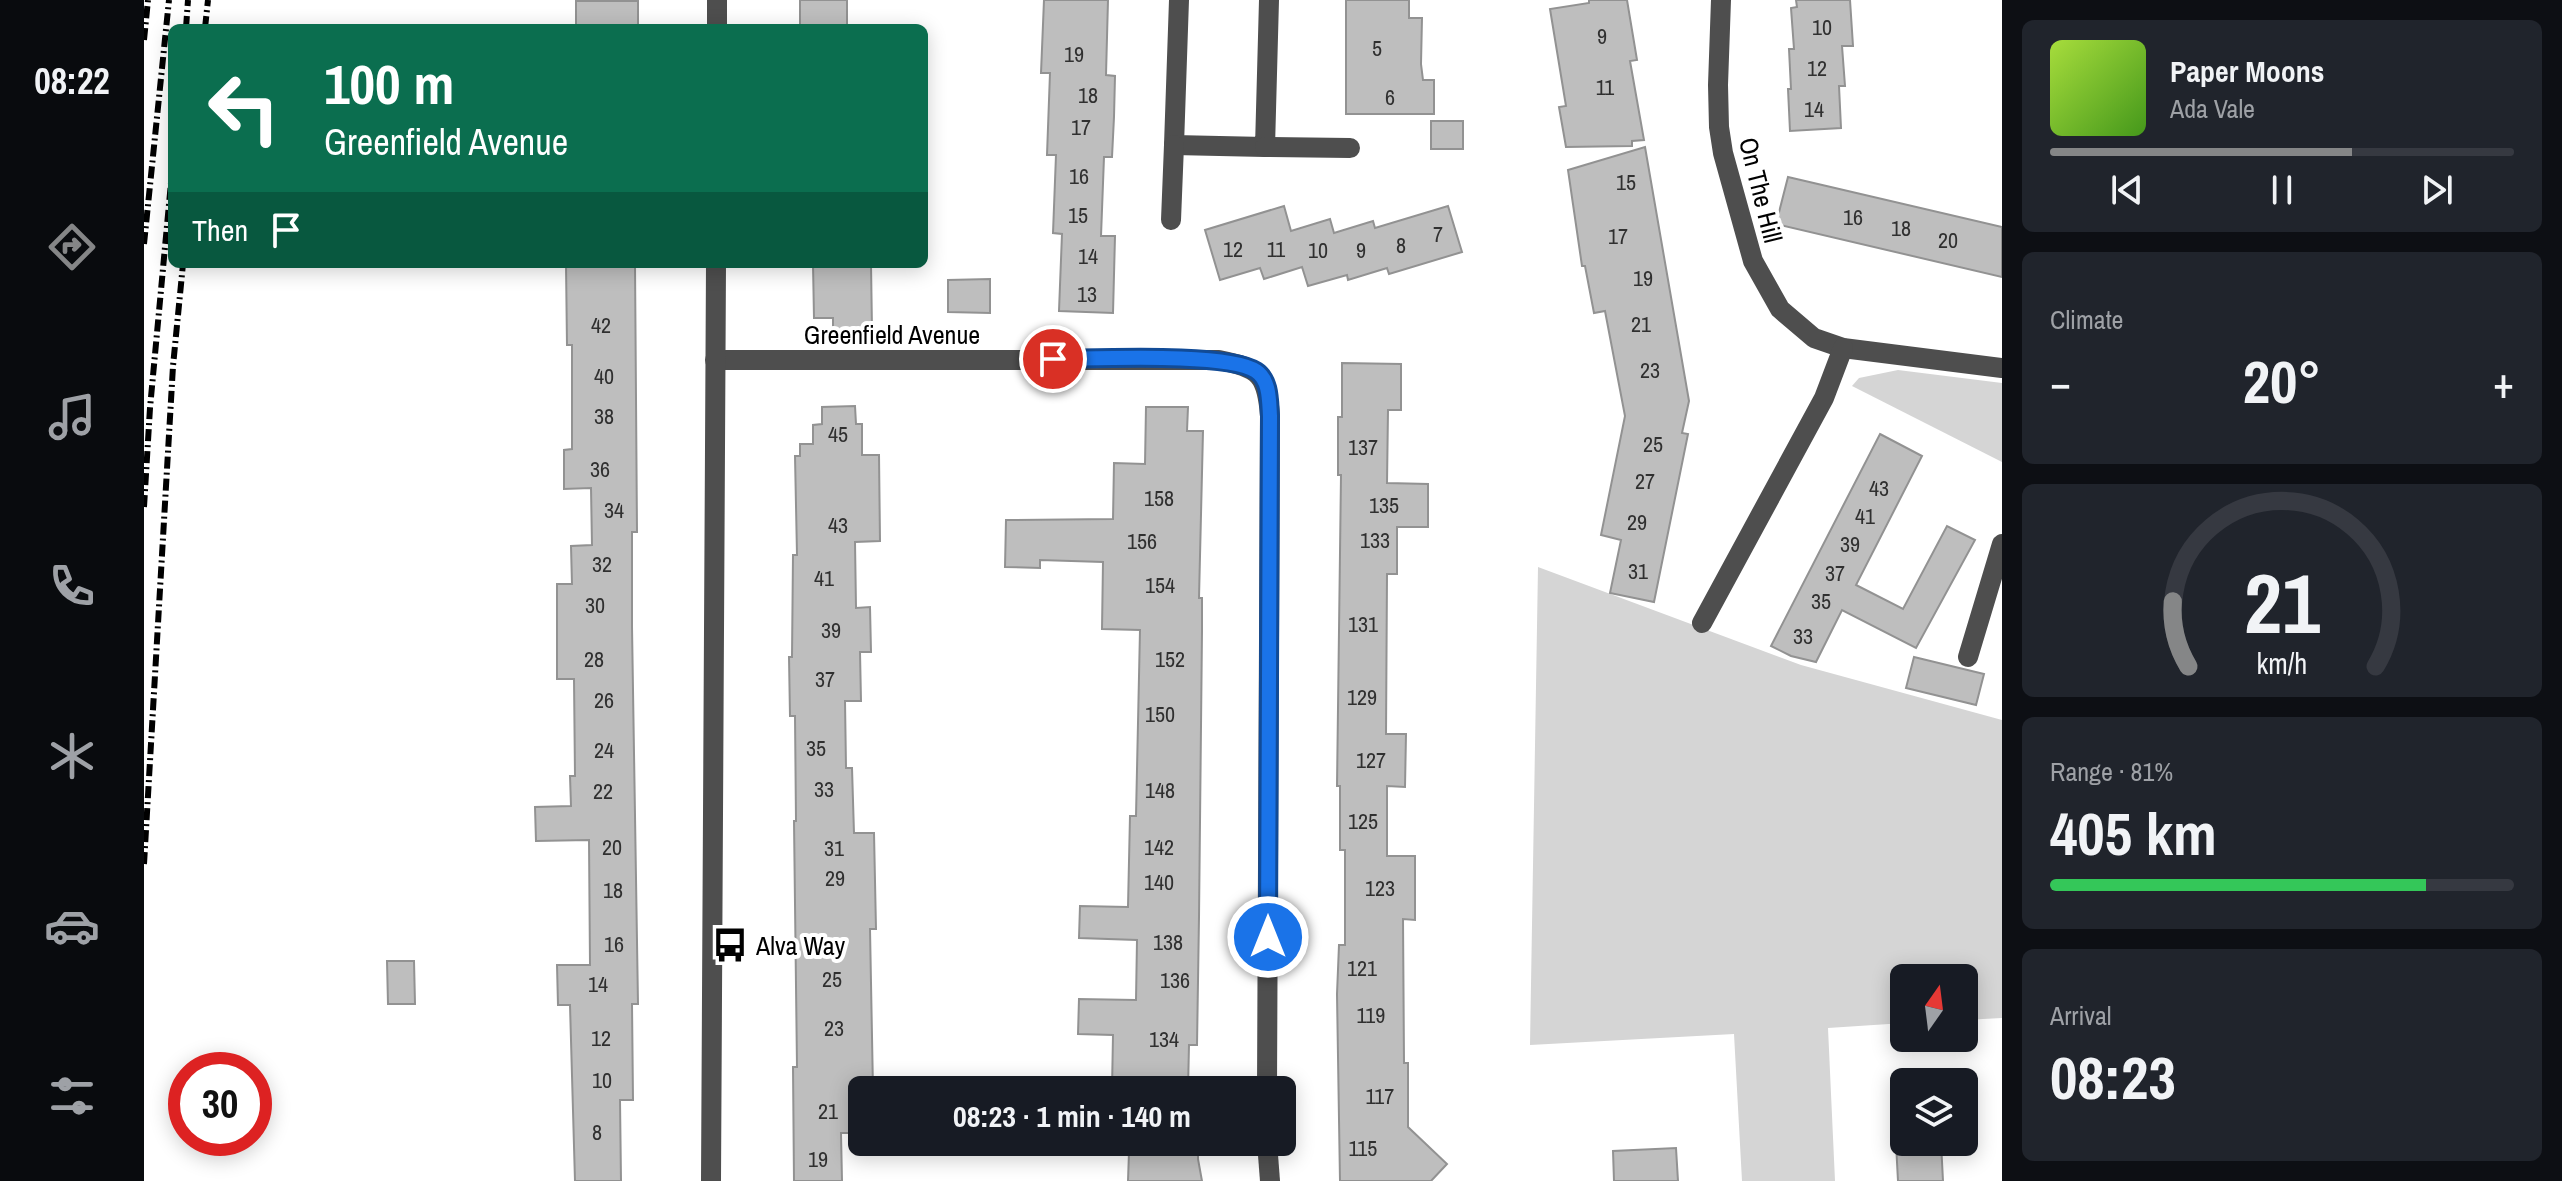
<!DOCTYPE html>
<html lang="en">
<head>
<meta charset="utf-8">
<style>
  body { margin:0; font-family:"Archivo Narrow",sans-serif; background:#20242c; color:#f1f3f6; height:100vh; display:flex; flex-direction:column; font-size:30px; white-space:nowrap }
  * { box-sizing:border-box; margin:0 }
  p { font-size:26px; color:#9ea1a6 }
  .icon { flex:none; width:44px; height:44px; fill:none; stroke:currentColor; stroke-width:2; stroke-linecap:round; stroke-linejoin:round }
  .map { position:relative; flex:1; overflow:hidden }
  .panel { display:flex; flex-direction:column; gap:20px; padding:20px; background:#0d0f14; width:560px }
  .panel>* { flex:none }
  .banner { position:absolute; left:24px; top:24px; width:760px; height:244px; border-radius:12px; box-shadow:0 4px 20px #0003; background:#0b6e4f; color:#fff; overflow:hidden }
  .needle { width:52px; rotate:14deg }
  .buttons { position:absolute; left:1746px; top:964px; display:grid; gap:16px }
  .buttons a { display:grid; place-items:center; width:88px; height:88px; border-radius:12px; background:#171b24; box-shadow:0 4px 20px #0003; font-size:40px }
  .speed { position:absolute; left:24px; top:1052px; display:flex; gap:16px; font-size:40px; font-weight:700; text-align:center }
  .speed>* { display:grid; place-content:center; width:104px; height:104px; border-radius:50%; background:#171b24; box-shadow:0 4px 20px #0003; line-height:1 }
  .speed .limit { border:12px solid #d22; background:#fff; color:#111 }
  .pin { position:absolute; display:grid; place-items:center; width:68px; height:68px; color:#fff; margin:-34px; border:4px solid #fff; border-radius:50%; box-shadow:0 2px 8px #0007 }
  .me { position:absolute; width:88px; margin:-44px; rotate:0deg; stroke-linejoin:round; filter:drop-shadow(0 0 6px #0008) }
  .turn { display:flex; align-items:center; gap:28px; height:168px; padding:0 24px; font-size:36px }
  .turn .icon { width:104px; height:104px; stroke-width:2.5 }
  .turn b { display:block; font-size:56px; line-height:68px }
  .then { display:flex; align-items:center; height:76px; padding:0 24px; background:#0003; gap:16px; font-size:30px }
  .big { font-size:60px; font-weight:700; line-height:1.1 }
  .panel .card { flex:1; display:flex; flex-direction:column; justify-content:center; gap:12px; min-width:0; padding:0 28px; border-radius:12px; background:#20242c }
  .panel .dial { align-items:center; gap:0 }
  .dial svg { height:208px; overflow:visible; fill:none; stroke:#363941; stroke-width:7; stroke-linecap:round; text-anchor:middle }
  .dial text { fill:#f1f3f6; stroke:none }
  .song { display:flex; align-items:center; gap:24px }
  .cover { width:96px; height:96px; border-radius:12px; background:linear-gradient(135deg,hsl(80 70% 55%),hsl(100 70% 35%)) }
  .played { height:8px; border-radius:4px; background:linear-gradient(90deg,#858687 65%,#363941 65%) }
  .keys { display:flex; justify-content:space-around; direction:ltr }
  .heat { display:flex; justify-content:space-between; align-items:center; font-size:44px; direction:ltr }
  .charge { height:12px; border-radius:6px; background:linear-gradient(90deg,#34c759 81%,#363941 0) }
  .trip { position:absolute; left:704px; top:1076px; width:448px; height:80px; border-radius:12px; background:#171b24; box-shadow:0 4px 20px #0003; font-weight:700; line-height:80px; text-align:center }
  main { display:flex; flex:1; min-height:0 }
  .tabs { display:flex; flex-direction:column; width:144px; justify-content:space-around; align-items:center; background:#090b0e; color:#9ea1a6 }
  .tabs .icon { width:56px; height:56px }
  .tabs .current { color:#858687 }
  .tabs b { font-size:36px; color:#f1f3f6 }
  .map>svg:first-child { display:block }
  .green { fill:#d5d5d5 }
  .building { fill:#bebebe; stroke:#929292; stroke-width:2 }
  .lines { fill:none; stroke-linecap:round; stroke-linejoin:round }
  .minor { stroke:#4e4e4e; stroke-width:20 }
  .rail { stroke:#000; stroke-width:6; stroke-dasharray:12 4 2 4; stroke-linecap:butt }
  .route-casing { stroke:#114b97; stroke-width:20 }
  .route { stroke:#1a73e8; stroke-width:14 }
  .labels { text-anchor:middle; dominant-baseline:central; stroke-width:8; stroke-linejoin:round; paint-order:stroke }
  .number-label { font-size:22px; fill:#303030 }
  .street-label { font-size:26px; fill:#000; stroke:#fff }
  .poi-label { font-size:26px; fill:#000; stroke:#fff; text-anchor:start }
</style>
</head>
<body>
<main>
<nav class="tabs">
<b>08:22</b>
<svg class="icon current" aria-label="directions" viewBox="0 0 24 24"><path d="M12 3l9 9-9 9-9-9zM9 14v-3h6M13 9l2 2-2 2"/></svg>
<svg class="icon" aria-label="music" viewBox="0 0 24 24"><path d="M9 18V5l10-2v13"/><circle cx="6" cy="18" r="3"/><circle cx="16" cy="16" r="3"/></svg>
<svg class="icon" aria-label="phone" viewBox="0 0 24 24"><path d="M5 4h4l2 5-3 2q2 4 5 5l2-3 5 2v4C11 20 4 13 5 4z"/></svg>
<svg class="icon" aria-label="climate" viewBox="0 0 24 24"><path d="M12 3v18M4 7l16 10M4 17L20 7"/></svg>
<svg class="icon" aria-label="car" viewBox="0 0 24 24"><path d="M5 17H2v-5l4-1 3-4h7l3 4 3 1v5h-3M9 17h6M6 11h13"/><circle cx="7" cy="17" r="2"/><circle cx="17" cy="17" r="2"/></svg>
<svg class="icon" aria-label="filters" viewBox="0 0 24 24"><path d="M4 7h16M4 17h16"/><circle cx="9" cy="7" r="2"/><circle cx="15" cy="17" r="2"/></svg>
</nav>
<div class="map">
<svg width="1858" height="1181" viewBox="0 0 1858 1181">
  <rect width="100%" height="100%" fill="#fff"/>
  <g class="green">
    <polygon points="1754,370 1858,383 1858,462 1708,386 1715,378"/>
    <polygon points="1394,567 1657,665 1858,720 1858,1018 1820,1020 1820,978 1760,978 1760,1023 1684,1028 1691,1181 1598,1181 1590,1034 1386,1045"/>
  </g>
  <g class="building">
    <rect x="656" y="0" width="47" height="28"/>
    <polygon points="900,0 964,0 962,75 971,76 970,117 968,157 960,157 957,236 971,236 969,313 915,311 918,234 909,233 912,155 903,155 906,73 897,73"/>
    <polygon points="1202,0 1265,0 1265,18 1278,18 1277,64 1279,80 1290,80 1290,114 1202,114"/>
    <polygon points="1445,0 1483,0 1493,60 1486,61 1500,140 1488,141 1488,146 1422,147 1415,107 1422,106 1406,9 1445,3"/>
    <polygon points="1652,0 1706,0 1709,46 1698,46 1701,86 1695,86 1697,128 1646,131 1644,89 1647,89 1645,49 1650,49 1647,8 1653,7"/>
    <rect x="432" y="1" width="62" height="27"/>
    <rect x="1287" y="121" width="32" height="28"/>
    <polygon points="1501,147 1545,401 1538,433 1544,434 1510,602 1466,593 1477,540 1457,535 1481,416 1461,311 1450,313 1441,266 1438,266 1424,170"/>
    <polygon points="1644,177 1858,227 1858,277 1632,224"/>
    <polygon points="1140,206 1147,231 1186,219 1190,233 1229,221 1231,228 1304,206 1318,252 1245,274 1243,268 1204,280 1203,275 1164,286 1158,267 1120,279 1116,268 1076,280 1061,230"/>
    <polygon points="422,264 491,264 493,532 488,532 488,627 494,1004 488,1004 489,1100 476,1100 477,1181 431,1181 426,1005 414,1005 413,965 446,965 445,840 392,841 391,807 427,806 426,776 431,776 430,679 413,679 413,584 428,584 427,546 448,545 447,488 420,489 420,450 428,449 428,345 423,345"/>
    <polygon points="669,264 727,264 728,329 689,329 689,318 670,318"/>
    <polygon points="846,279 846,313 804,312 804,280"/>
    <polygon points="1198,363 1257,364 1257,410 1244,410 1243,483 1284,484 1284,527 1253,527 1253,574 1243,574 1242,734 1262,734 1261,787 1243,786 1243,856 1271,856 1271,920 1259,919 1260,1063 1264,1063 1264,1127 1303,1164 1287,1181 1196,1181 1193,994 1195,945 1201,945 1201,850 1196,850 1196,786 1193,786 1197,475 1194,475 1194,417 1198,417"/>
    <polygon points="711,406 712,424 718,424 718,455 735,455 736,541 711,542 712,608 726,607 727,652 716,652 717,701 701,701 702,768 708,768 710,833 730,833 732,929 726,929 729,1090 718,1090 718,1133 697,1133 698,1181 650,1181 649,1067 653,1067 650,821 652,821 651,716 646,716 645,657 648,657 649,555 653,555 651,456 656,456 656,444 669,444 669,425 678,424 678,407"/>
    <polygon points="1002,407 1044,407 1043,431 1059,431 1055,598 1058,598 1058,631 1055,917 1053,1045 1045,1045 1044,1090 968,1090 969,1035 934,1034 935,999 992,1000 993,940 935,938 936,906 984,907 986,816 992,816 996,630 958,629 959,562 896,560 896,568 861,567 862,520 969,519 970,463 1001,464"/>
    <polygon points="1736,434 1778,456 1712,585 1759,609 1803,526 1831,540 1772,648 1698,610 1672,662 1647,656 1627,646"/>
    <polygon points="1770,657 1840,674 1832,705 1762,688"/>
    <polygon points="243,961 270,961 271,1004 244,1004"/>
    <polygon points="997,1142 1054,1142 1054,1159 1058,1181 984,1181 985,1152 997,1152"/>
    <polygon points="1797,1142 1799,1181 1754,1181 1752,1143"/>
    <polygon points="1532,1148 1534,1181 1470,1181 1469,1151"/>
  </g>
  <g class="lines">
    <g class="minor">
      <polyline points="1035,0 1030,145 1121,147 1125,0"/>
      <polyline points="1577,0 1574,85 1575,127 1579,153 1609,261 1636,309 1670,338 1699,348 1858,368"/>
      <polyline points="573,28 573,0"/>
      <polyline points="1121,147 1206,148"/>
      <polyline points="1027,220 1030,145"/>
      <path d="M571,360H1075C1116,368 1123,375 1126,416L1123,1090"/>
      <polyline points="1558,623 1680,398 1699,348"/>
      <polyline points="1824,657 1858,544"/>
      <polyline points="1123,1142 1126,1181"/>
      <polyline points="567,1181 572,264"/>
    </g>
    <g class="rail">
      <polyline points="42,28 44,0"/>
      <polyline points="61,28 64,0"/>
      <polyline points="0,40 4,0"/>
      <polyline points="0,244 25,0"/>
      <polyline points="0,507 6,408 28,172"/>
      <polyline points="0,864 29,366 39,264"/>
    </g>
  </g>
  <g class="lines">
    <g class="route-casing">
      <path id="route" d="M909,359C948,359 1085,352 1112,371C1126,380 1125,401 1126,416L1124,937"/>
    </g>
    <use href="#route" class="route"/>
  </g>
  <defs>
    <g id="bus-bare" transform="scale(2.76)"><path d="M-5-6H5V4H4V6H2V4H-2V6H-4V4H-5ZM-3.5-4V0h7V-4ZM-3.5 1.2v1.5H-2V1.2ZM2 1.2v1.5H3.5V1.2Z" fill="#000" stroke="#fff" stroke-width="2.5" paint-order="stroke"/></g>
  </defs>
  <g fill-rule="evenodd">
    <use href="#bus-bare" x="586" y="945"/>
  </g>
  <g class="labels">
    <g class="number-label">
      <text x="1678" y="27">10</text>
      <text x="1458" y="36">9</text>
      <text x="1233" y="48">5</text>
      <text x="930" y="54">19</text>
      <text x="1673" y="68">12</text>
      <text x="1461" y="87">11</text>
      <text x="944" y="95">18</text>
      <text x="1246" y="97">6</text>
      <text x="1670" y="109">14</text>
      <text x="937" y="127">17</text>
      <text x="935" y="176">16</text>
      <text x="1482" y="182">15</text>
      <text x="934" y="215">15</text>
      <text x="1709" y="217">16</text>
      <text x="1757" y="228">18</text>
      <text x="1294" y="234">7</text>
      <text x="1474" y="236">17</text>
      <text x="1804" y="240">20</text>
      <text x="1257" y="245">8</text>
      <text x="1089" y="249">12</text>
      <text x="1132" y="249">11</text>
      <text x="1174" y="250">10</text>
      <text x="1217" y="250">9</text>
      <text x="944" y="256">14</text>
      <text x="1499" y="278">19</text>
      <text x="943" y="294">13</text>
      <text x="1497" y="324">21</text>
      <text x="457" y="325">42</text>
      <text x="1506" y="370">23</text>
      <text x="460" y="376">40</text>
      <text x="460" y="416">38</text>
      <text x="694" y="434">45</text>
      <text x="1509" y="444">25</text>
      <text x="1219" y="447">137</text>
      <text x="456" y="469">36</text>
      <text x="1501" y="481">27</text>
      <text x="1735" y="488">43</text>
      <text x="1015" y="498">158</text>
      <text x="1240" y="505">135</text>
      <text x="470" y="510">34</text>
      <text x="1721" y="516">41</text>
      <text x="1493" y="522">29</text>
      <text x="694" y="525">43</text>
      <text x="1231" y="540">133</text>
      <text x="998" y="541">156</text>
      <text x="1706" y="544">39</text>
      <text x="458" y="564">32</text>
      <text x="1494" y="571">31</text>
      <text x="1691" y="573">37</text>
      <text x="680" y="578">41</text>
      <text x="1016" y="585">154</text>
      <text x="1677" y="601">35</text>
      <text x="451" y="605">30</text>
      <text x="1219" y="624">131</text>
      <text x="687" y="630">39</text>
      <text x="1659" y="636">33</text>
      <text x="450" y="659">28</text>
      <text x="1026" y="659">152</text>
      <text x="681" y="679">37</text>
      <text x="1218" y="697">129</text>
      <text x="460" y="700">26</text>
      <text x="1016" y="714">150</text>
      <text x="672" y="748">35</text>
      <text x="460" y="750">24</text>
      <text x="1227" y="760">127</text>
      <text x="680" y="789">33</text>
      <text x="1016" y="790">148</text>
      <text x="459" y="791">22</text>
      <text x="1219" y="821">125</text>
      <text x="468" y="847">20</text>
      <text x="1015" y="847">142</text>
      <text x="690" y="848">31</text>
      <text x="691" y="878">29</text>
      <text x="1015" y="882">140</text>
      <text x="1236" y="888">123</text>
      <text x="469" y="890">18</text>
      <text x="1024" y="942">138</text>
      <text x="470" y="944">16</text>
      <text x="1218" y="968">121</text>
      <text x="688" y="979">25</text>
      <text x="1031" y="980">136</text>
      <text x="454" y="984">14</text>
      <text x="1227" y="1015">119</text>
      <text x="690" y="1028">23</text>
      <text x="457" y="1038">12</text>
      <text x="1020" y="1039">134</text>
      <text x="458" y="1080">10</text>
      <text x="1236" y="1096">117</text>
      <text x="684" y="1111">21</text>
      <text x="453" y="1132">8</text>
      <text x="1219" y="1148">115</text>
      <text x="674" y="1159">19</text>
    </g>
    <g class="street-label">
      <text transform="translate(1617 190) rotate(76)">On The Hill</text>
      <text x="748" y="334">Greenfield Avenue</text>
    </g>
    <g class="poi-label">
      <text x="612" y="945">Alva Way</text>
    </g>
  </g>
</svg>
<div class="buttons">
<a><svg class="needle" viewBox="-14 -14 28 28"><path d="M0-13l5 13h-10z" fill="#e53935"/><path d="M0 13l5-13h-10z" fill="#9ea1a6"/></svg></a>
<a><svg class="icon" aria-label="layers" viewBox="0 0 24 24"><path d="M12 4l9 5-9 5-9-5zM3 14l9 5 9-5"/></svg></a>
</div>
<div class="speed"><div class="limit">30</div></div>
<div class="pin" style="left:909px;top:359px;background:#d93025"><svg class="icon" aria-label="arrive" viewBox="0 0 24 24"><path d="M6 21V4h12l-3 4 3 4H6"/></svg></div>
<svg class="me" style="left:1124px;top:937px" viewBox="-20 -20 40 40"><circle r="17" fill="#1a73e8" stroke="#fff" stroke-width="3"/><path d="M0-11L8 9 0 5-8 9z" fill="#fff"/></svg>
<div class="trip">08:23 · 1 min · 140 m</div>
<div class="banner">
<div class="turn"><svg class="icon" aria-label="left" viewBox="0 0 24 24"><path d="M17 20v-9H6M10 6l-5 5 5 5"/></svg><div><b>100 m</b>Greenfield Avenue</div></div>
<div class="then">Then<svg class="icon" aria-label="arrive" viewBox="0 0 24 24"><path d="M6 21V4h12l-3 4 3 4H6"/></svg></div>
</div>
</div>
<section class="panel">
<div class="card">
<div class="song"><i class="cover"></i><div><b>Paper Moons</b><p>Ada Vale</p></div></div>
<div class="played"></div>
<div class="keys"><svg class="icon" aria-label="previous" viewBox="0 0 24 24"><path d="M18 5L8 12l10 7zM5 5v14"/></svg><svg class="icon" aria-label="pause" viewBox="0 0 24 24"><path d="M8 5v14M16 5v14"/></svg><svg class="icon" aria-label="next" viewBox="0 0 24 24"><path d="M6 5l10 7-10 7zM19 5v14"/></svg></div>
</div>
<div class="card"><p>Climate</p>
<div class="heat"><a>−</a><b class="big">20°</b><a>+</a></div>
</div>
<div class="card dial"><svg viewBox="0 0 100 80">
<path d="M14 69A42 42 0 1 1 86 69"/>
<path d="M14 69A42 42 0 0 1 8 44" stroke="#858687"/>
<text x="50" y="56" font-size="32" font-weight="700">21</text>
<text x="50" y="72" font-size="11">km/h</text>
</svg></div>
<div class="card"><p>Range · 81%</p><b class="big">405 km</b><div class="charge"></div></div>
<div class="card"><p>Arrival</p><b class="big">08:23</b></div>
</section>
</main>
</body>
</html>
